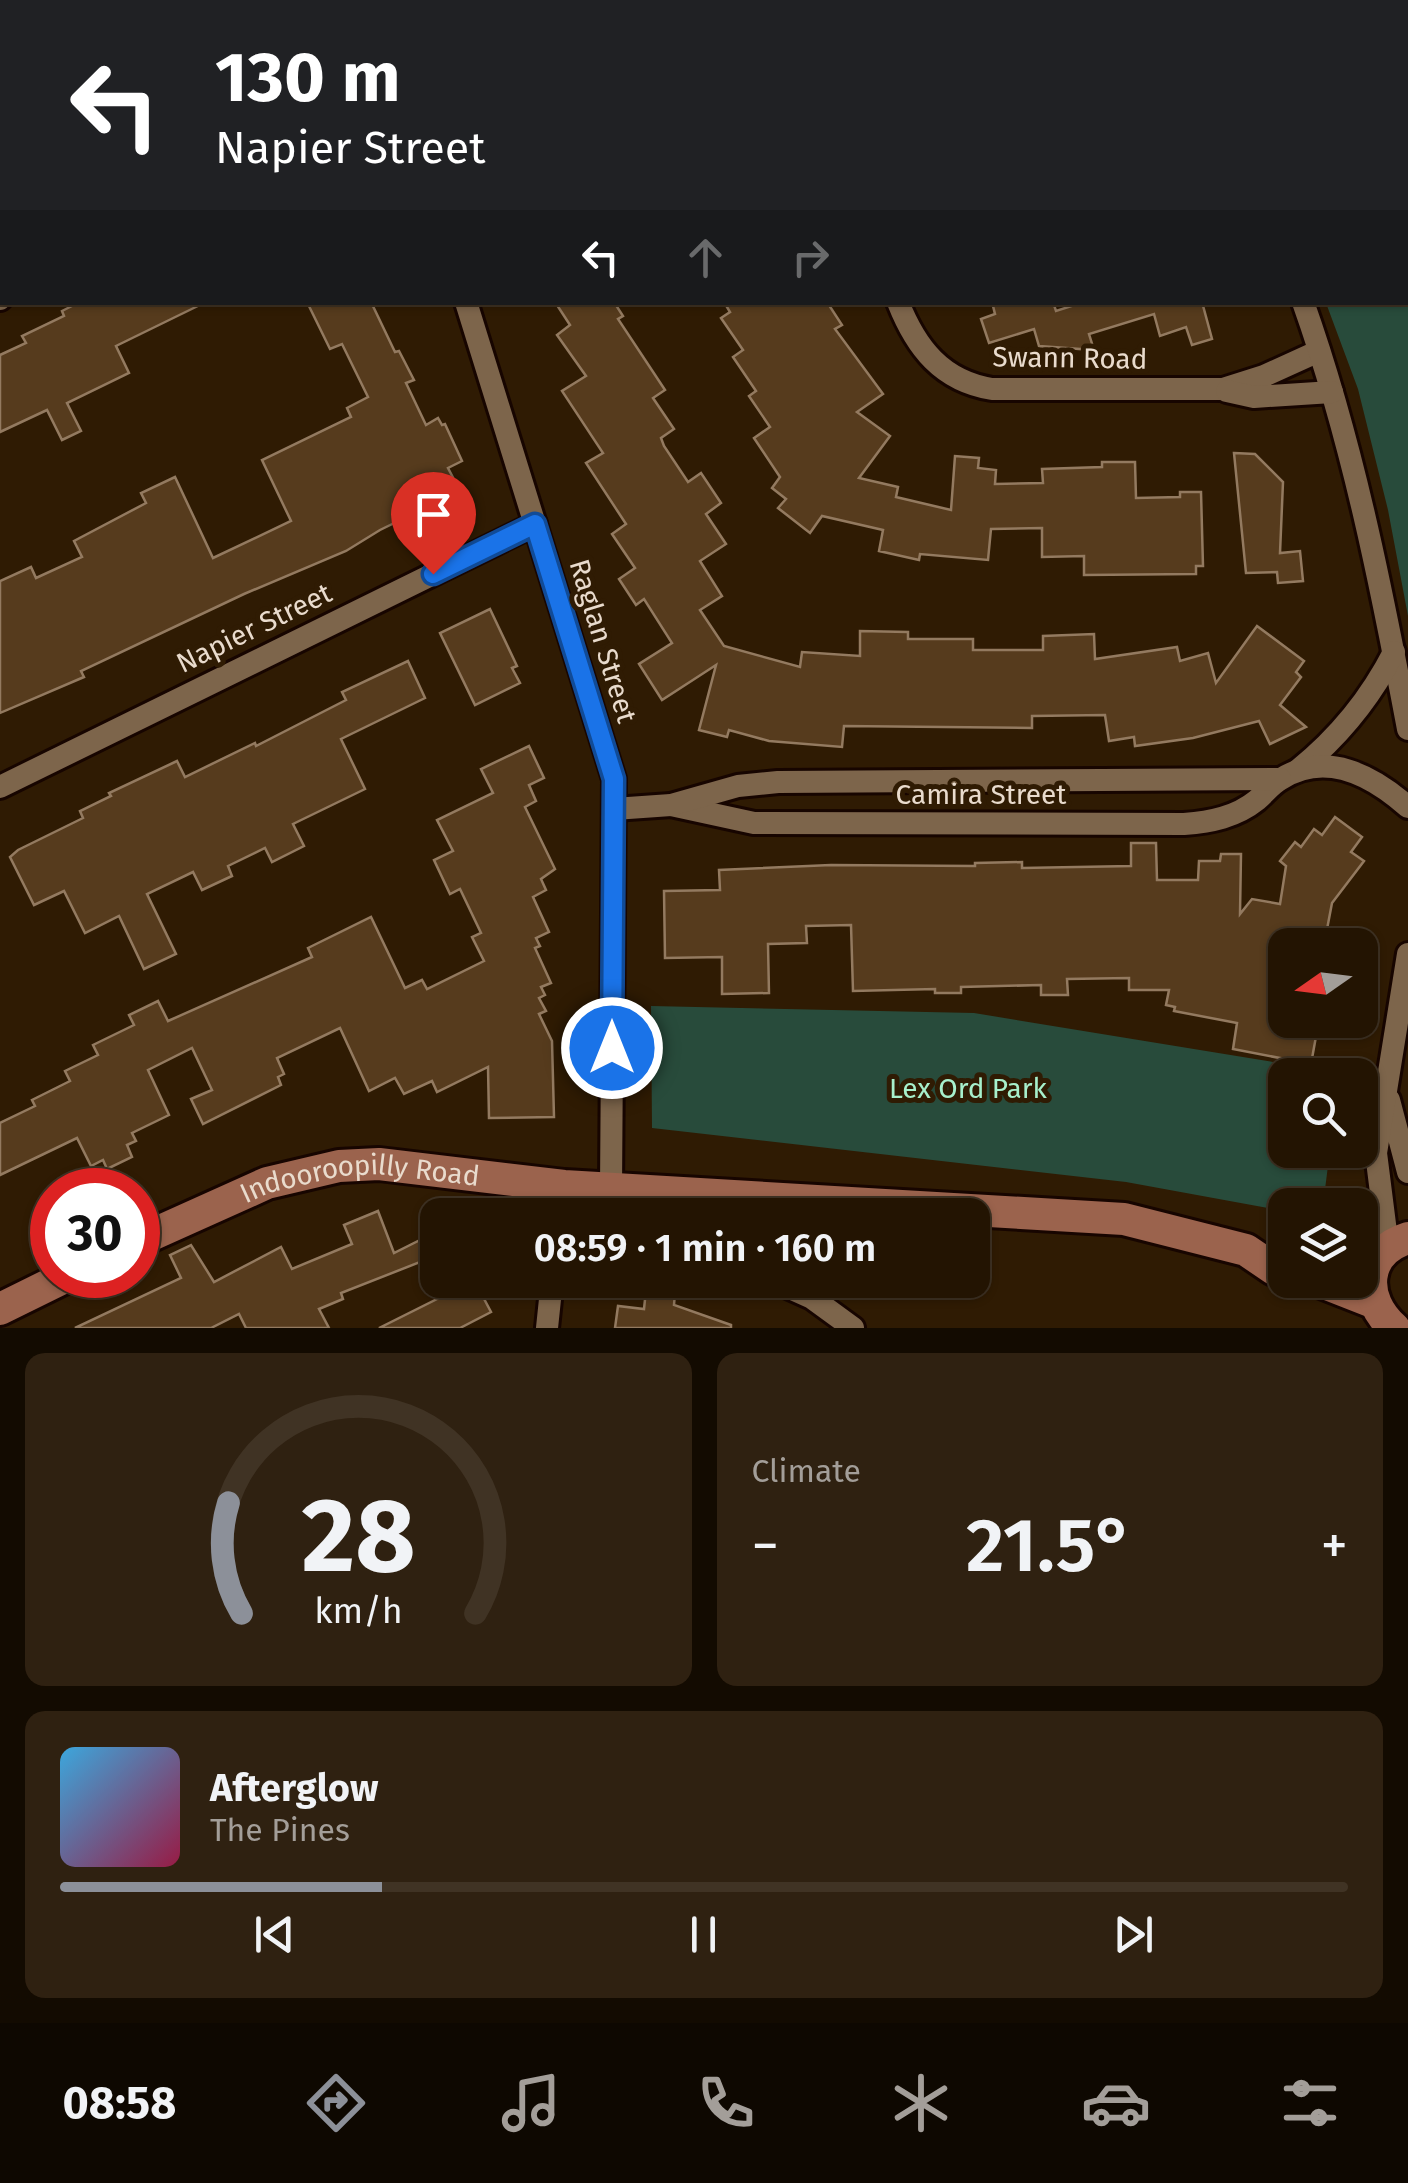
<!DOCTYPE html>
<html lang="en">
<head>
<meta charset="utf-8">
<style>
  body { margin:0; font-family:"Fira Sans",sans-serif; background:#2f2111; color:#f1f3f6; height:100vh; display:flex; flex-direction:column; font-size:38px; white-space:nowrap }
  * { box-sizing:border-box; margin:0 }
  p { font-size:32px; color:#a39e99 }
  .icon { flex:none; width:55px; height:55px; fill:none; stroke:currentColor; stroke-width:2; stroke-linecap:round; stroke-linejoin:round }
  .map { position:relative; height:1328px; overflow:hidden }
  .drawer { display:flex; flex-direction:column; gap:25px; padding:25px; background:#130b01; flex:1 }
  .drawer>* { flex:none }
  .top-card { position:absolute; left:0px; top:0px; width:1410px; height:305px; box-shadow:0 2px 8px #0004,0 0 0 2px #403324; background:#202124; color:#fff; overflow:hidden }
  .needle { width:65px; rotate:256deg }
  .controls { position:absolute; left:1268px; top:928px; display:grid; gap:20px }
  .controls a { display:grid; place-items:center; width:110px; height:110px; border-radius:20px; background:#231402; box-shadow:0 2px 8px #0004,0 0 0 2px #403324; font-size:50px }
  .speed { position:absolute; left:30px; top:1168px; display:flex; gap:20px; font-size:50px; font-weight:700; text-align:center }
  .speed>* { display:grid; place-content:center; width:130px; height:130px; border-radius:50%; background:#231402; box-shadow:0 2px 8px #0004,0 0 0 2px #403324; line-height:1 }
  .speed .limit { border:15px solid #d22; background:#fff; color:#111 }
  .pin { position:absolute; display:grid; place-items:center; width:85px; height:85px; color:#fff; margin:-102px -42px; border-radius:50% 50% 50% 0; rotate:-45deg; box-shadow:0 0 10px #0007 }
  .pin .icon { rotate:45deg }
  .me { position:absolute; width:110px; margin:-55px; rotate:0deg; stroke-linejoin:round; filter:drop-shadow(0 0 8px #0008) }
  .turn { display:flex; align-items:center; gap:35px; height:210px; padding:0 50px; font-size:45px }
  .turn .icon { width:130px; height:130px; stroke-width:2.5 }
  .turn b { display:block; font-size:70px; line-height:85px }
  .lanes { display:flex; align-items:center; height:95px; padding:0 50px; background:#0003; justify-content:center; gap:50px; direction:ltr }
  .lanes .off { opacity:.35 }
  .big { font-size:75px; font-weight:600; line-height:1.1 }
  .drawer .card { flex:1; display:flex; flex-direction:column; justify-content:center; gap:15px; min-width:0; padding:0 35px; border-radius:20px; background:#2f2111 }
  .drawer .dial { align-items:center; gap:0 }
  .dial svg { height:260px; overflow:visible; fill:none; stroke:#403324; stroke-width:7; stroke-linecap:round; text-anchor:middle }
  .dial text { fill:#f1f3f6; stroke:none }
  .song { display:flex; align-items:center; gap:30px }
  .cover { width:120px; height:120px; border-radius:15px; background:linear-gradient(135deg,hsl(200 70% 55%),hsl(340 70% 35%)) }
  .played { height:10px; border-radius:5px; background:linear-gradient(90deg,#8c9099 25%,#403324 25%) }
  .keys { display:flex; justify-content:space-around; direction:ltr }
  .heat { display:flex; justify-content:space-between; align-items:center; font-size:55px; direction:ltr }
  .drawer .tiles { flex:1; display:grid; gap:25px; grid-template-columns:1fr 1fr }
  .card:last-child { grid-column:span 2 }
  .trip { position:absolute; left:420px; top:1198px; width:570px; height:100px; border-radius:20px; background:#231402; box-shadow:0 2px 8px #0004,0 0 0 2px #403324; font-weight:600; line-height:100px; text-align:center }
  .tab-bar { display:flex; height:160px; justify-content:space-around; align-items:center; background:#0e0801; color:#a39e99 }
  .tab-bar .icon { width:70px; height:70px }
  .tab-bar .on { color:#8c9099 }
  .tab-bar b { font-size:45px; color:#f1f3f6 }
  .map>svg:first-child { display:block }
  .green { fill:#284b3b }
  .building { fill:#563b1d; stroke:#937a60; stroke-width:2.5 }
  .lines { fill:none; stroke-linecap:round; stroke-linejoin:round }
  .minor-casing { stroke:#170500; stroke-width:28 }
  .secondary-casing { stroke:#170500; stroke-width:38 }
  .minor { stroke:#7d654b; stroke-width:22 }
  .secondary { stroke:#9b634d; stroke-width:32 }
  .route-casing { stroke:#114b97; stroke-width:25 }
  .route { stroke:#1a73e8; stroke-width:18 }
  .labels { text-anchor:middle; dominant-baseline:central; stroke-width:10; stroke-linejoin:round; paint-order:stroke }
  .street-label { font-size:28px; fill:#e9dbcd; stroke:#2f1b03 }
  .park-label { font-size:28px; fill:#a7f0cc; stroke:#2f1b03 }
</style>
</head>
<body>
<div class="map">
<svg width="1408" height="1328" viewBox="0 0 1408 1328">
  <rect width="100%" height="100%" fill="#2f1b03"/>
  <g class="green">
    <polygon points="1408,79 1408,616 1388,510 1358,389 1326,303 1408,302"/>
    <polygon points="651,1006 974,1013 1340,1073 1285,1075 1285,1150 1330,1150 1323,1205 1285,1205 1285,1211 1126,1182 652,1128"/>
  </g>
  <g class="building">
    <polygon points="80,302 206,302 116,346 129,373 67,403 81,431 62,440 47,410 0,432 0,355 26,343 22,336 64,316 62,311"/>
    <polygon points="307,302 371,302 395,352 399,351 414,380 406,383 426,425 438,418 442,425 445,424 462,461 448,468 460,491 380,530 346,551 244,594 81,671 84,677 0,713 0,581 31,567 36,578 82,557 74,541 146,503 141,493 175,477 213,558 291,521 262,460 351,417 347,408 368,397 342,344 330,349"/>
    <polygon points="555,302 614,302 623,316 618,319 665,390 653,398 674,429 661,438 664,446 688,482 701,473 721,503 706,514 726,544 700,561 722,596 700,610 724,646 800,667 802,652 860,656 860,631 908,632 908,639 973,639 973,650 1043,650 1043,636 1094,634 1095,659 1177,647 1180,661 1208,653 1216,683 1257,626 1304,661 1296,672 1301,677 1280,705 1306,727 1270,744 1259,721 1193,738 1135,746 1134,737 1109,741 1105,715 1032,716 1032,728 844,726 842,747 769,741 729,730 727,737 699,730 716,665 662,700 639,664 672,643 644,599 636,605 619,579 635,568 612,534 626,524 586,463 603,453 562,391 586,376 557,335 570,325"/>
    <polygon points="724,302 827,302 842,325 835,329 883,394 857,412 890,436 859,478 898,487 896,497 951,510 955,456 979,458 978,468 996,470 995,484 1043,483 1042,469 1102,467 1102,462 1135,462 1136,498 1180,497 1180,492 1201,492 1203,566 1196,566 1196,574 1084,575 1084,556 1042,557 1042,528 991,529 988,560 920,554 919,560 879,551 883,530 822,516 810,533 778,508 786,499 772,488 780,477 754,438 770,427 749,396 756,391 733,357 743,350 721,318 730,312"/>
    <polygon points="992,302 1053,302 1056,311 1084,302 1202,302 1212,339 1192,345 1186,327 1160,336 1154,314 1089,334 1094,350 1039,346 1034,329 989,343 981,319 995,314"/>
    <polygon points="1234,453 1255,454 1283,482 1280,553 1300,551 1303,581 1278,583 1277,572 1246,573"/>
    <polygon points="490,609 517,666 512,668 520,683 475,705 440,633"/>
    <polygon points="408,661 425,698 341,739 365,789 293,824 304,846 272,862 265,848 228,866 232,876 202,890 193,872 147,894 176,954 144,969 119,916 85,933 64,891 34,905 10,857 18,850 83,818 80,811 111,796 109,793 177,761 185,777 255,743 256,746 346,700 342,692"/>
    <polygon points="529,746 544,778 529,785 536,801 525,807 555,869 541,879 546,890 533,897 549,932 536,938 540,946 535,948 551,983 541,987 545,995 539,998 546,1011 539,1014 552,1041 554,1117 489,1118 488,1067 437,1092 432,1081 404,1094 395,1078 369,1091 340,1028 277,1058 284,1074 278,1077 281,1085 203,1124 191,1099 212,1090 192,1048 148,1070 169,1115 132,1133 136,1141 127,1145 132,1157 107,1169 103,1160 91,1166 77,1138 0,1175 0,1123 35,1106 32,1100 70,1081 65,1071 98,1055 93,1045 134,1025 129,1015 158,1001 168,1021 312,957 308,948 371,917 405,988 422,980 427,989 484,961 472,937 481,933 460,889 450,894 434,860 453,851 437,820 493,793 481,769"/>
    <polygon points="1335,817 1362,837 1351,852 1364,861 1332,903 1324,945 1285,945 1285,1020 1319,1020 1311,1064 1233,1049 1237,1023 1174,1011 1175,1007 1166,1005 1169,990 1129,990 1129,978 1067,979 1068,995 1041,995 1041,985 961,987 961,993 935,993 935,989 853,991 851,925 806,926 807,943 768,944 769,993 722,994 722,957 665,958 664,891 720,890 719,870 831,865 975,866 975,863 1022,862 1022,868 1131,866 1131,843 1156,843 1157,880 1198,880 1199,861 1220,861 1221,854 1241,854 1240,914 1252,899 1280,904 1286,866 1280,861 1295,842 1301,847 1314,829 1322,835"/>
    <polygon points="378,1211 394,1253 438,1231 438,1255 341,1293 343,1299 319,1309 329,1328 246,1328 239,1314 211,1328 75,1328 181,1278 170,1255 191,1245 214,1282 281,1247 292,1269 352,1244 344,1225"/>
    <polygon points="434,1280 474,1280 491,1312 460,1328 379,1328 443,1296"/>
    <polygon points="646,1290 675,1293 674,1305 731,1325 731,1328 615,1328 618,1306 644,1309"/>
  </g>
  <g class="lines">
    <g class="minor-casing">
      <g id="minor">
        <polyline points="802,0 803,2"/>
        <polyline points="1142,0 1142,2"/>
        <polyline points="1188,0 1188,2"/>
        <polyline points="399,2 401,0"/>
        <polyline points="0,248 2,246"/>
        <polyline points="0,299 2,297"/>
        <polyline points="466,302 614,779 611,1188"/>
        <path d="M898,302C916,348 942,381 992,389H1223L1264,376L1319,351"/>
        <path d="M1303,302C1352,440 1381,585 1408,729"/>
        <polyline points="1227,391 1254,397 1332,392"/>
        <path d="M1298,770C1339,737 1370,699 1394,652"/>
        <polyline points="0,787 535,524"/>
        <path d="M671,805L754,823L1184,824C1211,822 1236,817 1257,800C1265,793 1272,784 1281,779C1326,750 1373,776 1408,807"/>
        <polyline points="614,809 671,805 738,786 778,782 1280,779"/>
        <polyline points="1389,1100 1408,1172"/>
        <polyline points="560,1215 564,1186"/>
        <polyline points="1388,1248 1376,1153 1408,954"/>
        <polyline points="772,1280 812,1298 853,1328"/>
        <polyline points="547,1328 552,1280"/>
      </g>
    </g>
    <g class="secondary-casing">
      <g id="secondary">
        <path id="s1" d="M138,1241L267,1183L339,1166L379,1164L564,1186L1124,1219L1246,1250L1274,1269L1285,1271"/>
        <polyline points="1317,1280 1373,1302"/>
        <polyline points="0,1309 69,1275"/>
        <path d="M1394,1328C1361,1299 1362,1252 1408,1238"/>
      </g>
    </g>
    <use href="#minor" class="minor"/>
    <use href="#secondary" class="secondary"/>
  </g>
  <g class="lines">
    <g class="route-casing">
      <polyline id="route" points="433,574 535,524 614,779 612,1048"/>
    </g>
    <use href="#route" class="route"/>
  </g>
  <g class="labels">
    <g class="street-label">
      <text transform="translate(1070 358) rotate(1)">Swann Road</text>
      <text transform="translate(254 628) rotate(-26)">Napier Street</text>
      <text transform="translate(603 641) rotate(73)">Raglan Street</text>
      <text x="981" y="794">Camira Street</text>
      <text stroke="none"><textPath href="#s1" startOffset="235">Indooroopilly Road</textPath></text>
    </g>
    <g class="park-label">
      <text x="968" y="1088">Lex Ord Park</text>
    </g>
  </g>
</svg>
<div class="controls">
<a><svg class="needle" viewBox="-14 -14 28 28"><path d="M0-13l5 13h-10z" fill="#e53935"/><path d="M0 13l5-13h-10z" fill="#a39e99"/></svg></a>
<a><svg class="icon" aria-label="search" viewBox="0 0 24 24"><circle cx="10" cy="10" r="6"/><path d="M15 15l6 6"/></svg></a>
<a><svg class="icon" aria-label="layers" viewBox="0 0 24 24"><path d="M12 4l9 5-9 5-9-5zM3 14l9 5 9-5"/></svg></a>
</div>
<div class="speed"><div class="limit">30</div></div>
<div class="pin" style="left:433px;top:574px;background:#d93025"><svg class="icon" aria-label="arrive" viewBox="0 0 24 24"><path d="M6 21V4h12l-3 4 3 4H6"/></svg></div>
<svg class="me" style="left:612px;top:1048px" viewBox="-20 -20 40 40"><circle r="17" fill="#1a73e8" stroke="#fff" stroke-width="3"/><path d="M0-11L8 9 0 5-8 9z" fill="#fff"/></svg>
<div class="trip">08:59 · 1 min · 160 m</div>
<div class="top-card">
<div class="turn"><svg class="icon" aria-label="left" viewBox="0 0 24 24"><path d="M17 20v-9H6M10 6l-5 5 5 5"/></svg><div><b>130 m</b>Napier Street</div></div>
<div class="lanes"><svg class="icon" aria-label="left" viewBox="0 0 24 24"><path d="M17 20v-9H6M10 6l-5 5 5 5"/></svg><svg class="icon off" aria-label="ahead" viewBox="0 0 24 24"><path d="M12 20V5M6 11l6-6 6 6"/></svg><svg class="icon off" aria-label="right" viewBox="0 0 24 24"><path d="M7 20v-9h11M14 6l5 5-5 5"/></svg></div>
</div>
</div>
<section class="drawer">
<div class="tiles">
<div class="card dial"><svg viewBox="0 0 100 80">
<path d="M14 69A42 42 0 1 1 86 69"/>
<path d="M14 69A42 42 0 0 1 10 35" stroke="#8c9099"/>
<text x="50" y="56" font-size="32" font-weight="700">28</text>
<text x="50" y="72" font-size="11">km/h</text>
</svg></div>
<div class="card"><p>Climate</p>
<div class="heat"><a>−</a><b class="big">21.5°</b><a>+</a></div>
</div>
<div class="card">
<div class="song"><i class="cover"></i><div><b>Afterglow</b><p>The Pines</p></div></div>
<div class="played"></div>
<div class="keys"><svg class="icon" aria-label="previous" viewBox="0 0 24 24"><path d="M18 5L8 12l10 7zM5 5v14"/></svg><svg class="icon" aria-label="pause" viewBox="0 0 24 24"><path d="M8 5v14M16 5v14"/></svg><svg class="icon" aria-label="next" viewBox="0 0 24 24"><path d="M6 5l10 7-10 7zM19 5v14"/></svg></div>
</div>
</div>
</section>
<nav class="tab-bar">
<b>08:58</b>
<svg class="icon on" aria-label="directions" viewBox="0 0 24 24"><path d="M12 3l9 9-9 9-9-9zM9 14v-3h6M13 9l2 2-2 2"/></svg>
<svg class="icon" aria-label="music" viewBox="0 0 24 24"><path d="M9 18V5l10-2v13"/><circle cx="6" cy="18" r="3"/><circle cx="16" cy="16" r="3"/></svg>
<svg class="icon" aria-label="phone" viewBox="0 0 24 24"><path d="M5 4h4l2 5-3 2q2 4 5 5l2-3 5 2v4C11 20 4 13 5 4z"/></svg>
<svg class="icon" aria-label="climate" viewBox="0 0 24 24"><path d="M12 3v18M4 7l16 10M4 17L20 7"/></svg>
<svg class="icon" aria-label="car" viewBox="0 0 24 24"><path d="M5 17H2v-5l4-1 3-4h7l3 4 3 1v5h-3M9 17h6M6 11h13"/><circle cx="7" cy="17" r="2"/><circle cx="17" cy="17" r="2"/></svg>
<svg class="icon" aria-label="filters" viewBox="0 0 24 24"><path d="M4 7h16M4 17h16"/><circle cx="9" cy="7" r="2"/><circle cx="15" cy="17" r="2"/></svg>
</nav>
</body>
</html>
